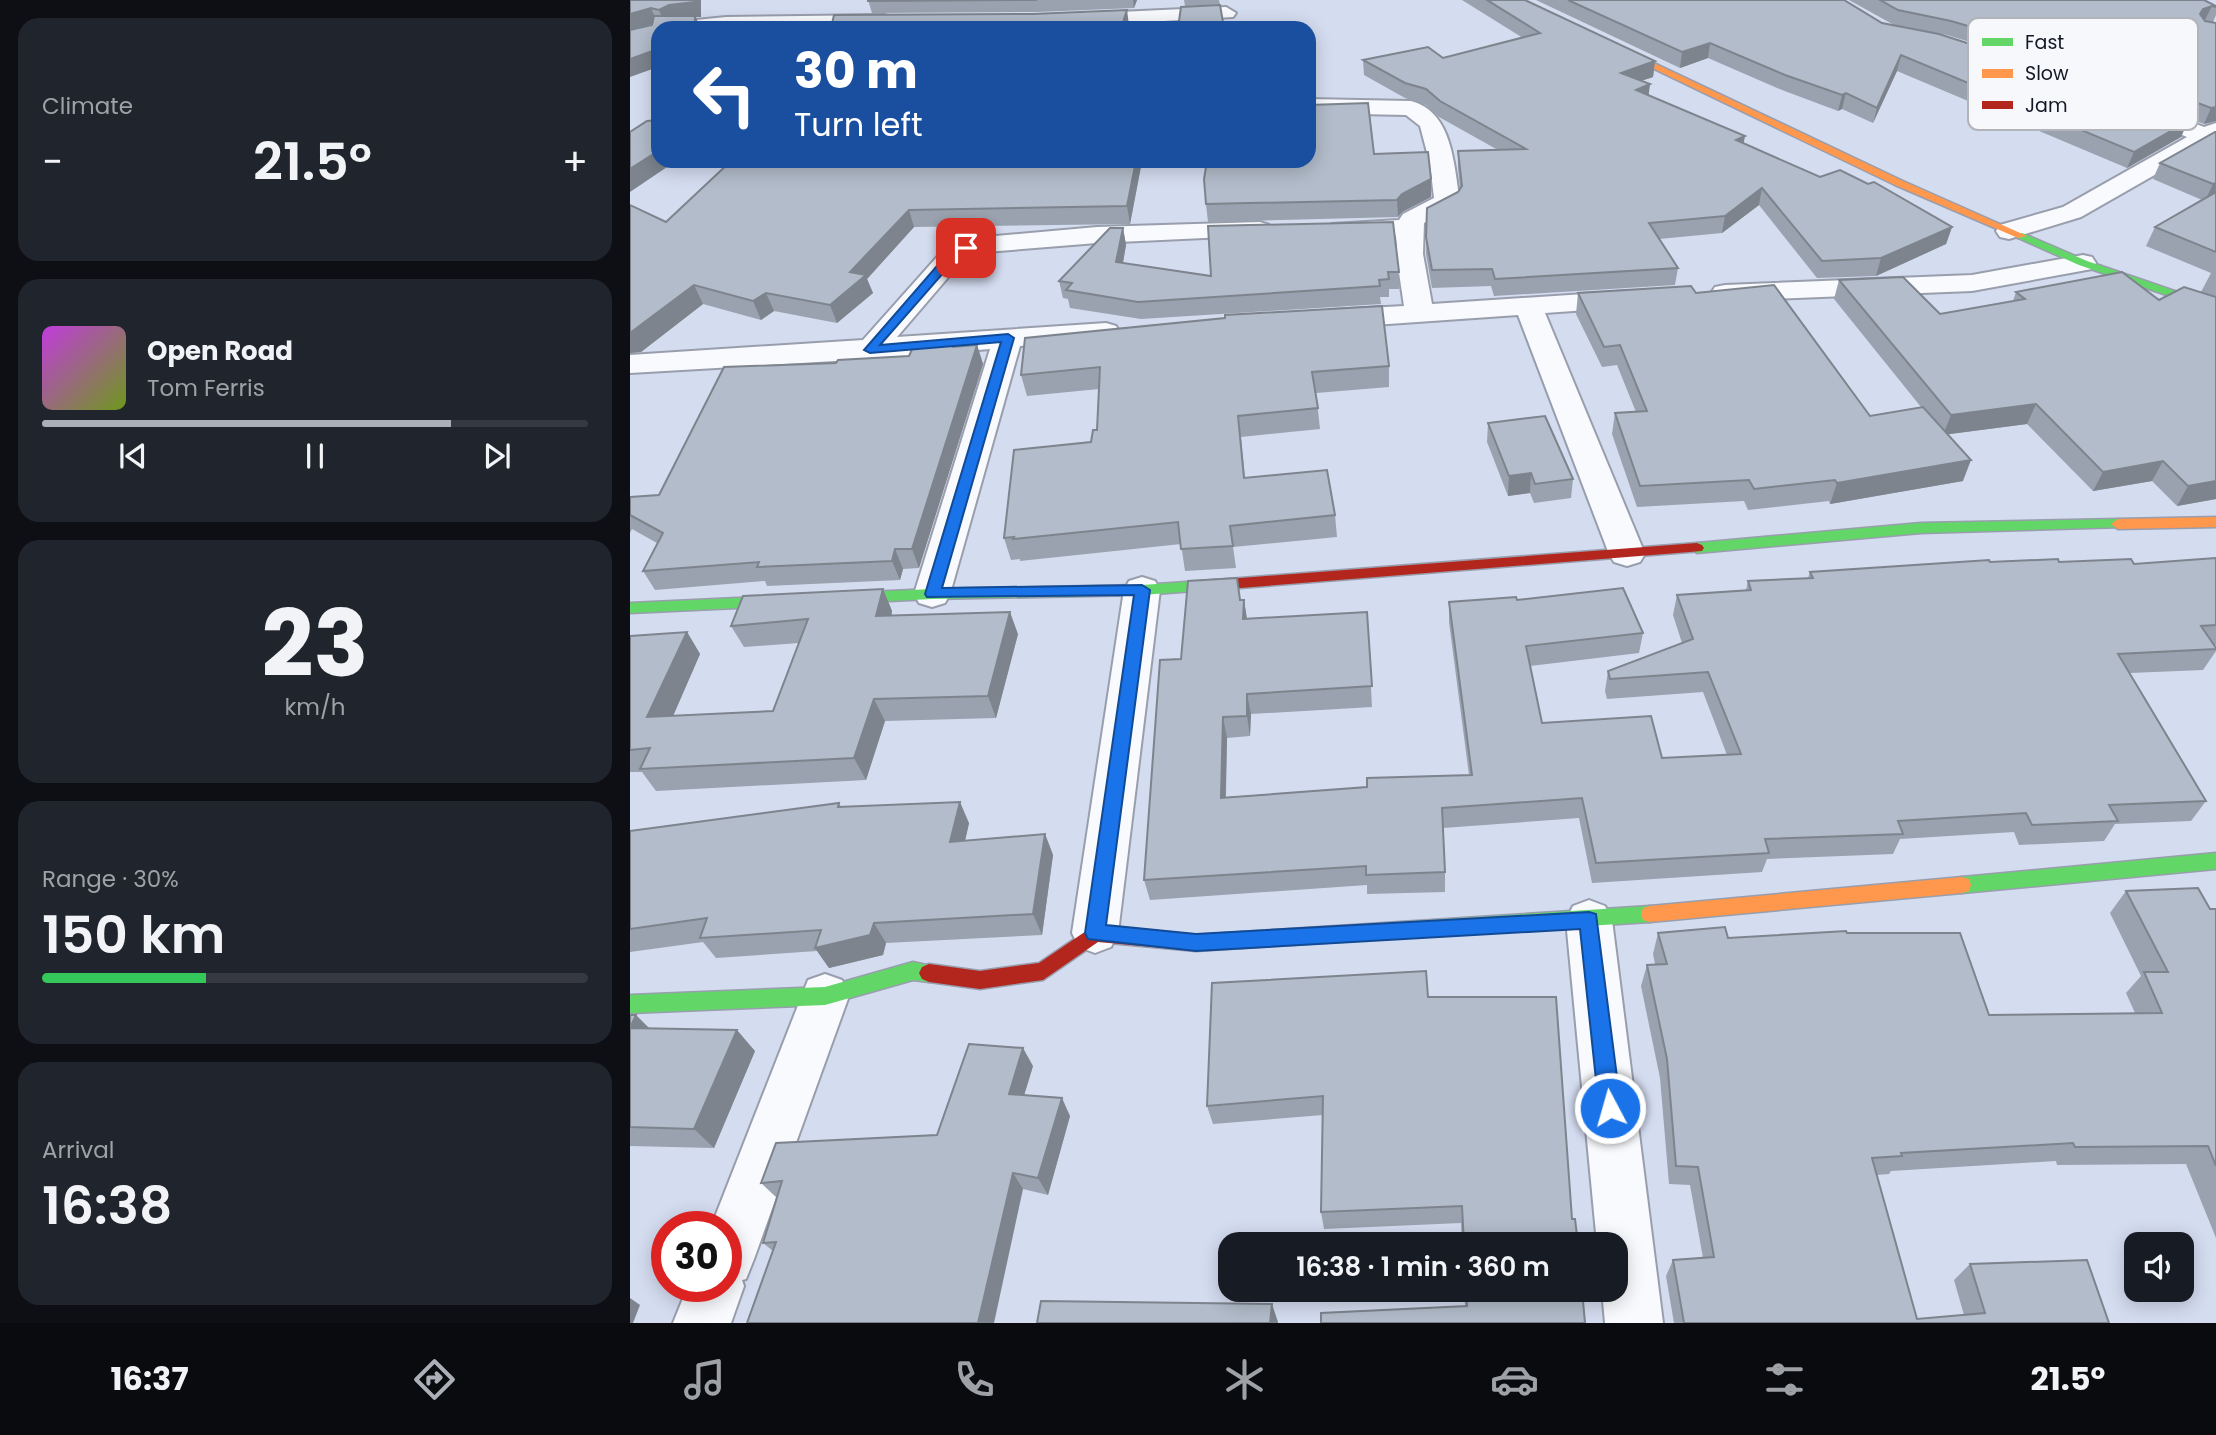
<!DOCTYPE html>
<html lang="en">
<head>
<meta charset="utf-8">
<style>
  body { margin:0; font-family:Poppins,sans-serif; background:#20242c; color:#f1f3f6; height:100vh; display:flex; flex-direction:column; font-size:26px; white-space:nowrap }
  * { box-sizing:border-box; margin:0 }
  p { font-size:23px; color:#9ea1a6 }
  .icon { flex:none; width:38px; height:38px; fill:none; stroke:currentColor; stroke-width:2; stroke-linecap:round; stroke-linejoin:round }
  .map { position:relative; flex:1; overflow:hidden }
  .side { display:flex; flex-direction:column; gap:18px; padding:18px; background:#0d0f14; width:630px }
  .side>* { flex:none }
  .banner { position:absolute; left:21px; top:21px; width:665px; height:147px; border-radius:21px; box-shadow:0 4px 18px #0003; background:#1a4fa0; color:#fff; overflow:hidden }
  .fabs { position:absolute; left:1494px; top:1232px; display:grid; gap:14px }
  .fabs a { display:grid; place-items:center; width:70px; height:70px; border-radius:14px; background:#171b24; box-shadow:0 4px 18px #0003; font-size:35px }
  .speed { position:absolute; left:21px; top:1211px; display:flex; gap:14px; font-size:35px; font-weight:700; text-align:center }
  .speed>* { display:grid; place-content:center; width:91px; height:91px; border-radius:50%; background:#171b24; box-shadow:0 4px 18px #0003; line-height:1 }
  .speed .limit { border:10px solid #d22; background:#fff; color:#111 }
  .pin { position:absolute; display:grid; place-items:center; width:60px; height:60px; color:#fff; margin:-30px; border-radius:14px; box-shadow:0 4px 10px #0006 }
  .me { position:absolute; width:77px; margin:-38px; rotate:354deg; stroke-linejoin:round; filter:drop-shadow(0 0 5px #0008) }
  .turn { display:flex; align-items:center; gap:24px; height:147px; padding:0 28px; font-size:32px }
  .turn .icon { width:91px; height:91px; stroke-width:2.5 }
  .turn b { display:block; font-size:49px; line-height:60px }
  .big { font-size:52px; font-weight:600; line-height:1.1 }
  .side .tile { flex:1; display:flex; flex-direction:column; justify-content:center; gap:10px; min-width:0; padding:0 24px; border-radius:21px; background:#20242c }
  .side .dial { align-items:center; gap:0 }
  .dial b { font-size:91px; line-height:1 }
  .song { display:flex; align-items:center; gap:21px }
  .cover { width:84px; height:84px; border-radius:10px; background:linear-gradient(135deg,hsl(290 70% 55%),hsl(80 70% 35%)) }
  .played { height:7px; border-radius:4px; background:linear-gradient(90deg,#acafb7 75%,#363941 75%) }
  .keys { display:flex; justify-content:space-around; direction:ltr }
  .heat { display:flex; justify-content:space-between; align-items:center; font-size:38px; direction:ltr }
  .charge { height:10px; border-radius:5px; background:linear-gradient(90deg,#34c759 30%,#363941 0) }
  .trip { position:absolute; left:588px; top:1232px; width:410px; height:70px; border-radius:21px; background:#171b24; box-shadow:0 4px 18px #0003; font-weight:600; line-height:70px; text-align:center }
  .tab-bar { display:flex; height:112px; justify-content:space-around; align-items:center; background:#090b0e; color:#9ea1a6 }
  .tab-bar .icon { width:49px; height:49px }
  .tab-bar .selected { color:#acafb7 }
  .tab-bar b { font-size:32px; color:#f1f3f6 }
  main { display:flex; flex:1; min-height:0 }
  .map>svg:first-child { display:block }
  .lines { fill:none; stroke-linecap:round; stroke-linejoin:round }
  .street-casing { stroke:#999ead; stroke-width:4 }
  .fast-casing { stroke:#999ead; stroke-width:3 }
  .slow-casing { stroke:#999ead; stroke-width:3 }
  .jam-casing { stroke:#999ead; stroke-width:3 }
  .street { fill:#f9fafd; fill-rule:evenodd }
  .fast { fill:#63d668; fill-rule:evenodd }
  .slow { fill:#ff974d; fill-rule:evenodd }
  .jam { fill:#b3261e; fill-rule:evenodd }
  .wall { fill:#99a2ae }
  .shaded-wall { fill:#7d848d }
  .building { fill:#b2bcca; stroke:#7d848d; stroke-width:2 }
  .route { fill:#1a73e8; stroke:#114b97; stroke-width:2 }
  .key { fill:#f6f8fb; stroke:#b2b4ba; stroke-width:2 }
  .key-label { font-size:19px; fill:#131724 }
</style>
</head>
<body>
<main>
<section class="side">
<div class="tile"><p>Climate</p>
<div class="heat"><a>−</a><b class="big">21.5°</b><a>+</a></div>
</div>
<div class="tile">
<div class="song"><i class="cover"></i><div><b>Open Road</b><p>Tom Ferris</p></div></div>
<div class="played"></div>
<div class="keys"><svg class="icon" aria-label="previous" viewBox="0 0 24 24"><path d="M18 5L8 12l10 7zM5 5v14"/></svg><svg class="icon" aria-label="pause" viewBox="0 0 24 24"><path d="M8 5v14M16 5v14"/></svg><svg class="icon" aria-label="next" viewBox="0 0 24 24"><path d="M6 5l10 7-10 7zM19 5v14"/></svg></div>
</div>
<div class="tile dial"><b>23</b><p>km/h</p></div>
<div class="tile"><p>Range · 30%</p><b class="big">150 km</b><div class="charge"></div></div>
<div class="tile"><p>Arrival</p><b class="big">16:38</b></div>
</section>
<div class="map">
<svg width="1586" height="1323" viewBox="0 0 1586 1323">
  <rect width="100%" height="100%" fill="#d4dcf0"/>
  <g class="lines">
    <g class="street-casing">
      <g id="street">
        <polygon points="596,7 606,13 603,17 447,26 440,24 437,20 440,16 447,14"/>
        <polygon points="254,15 261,17 264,21 261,25 36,28 39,24 46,22 96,17"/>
        <path d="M679,99L781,101C823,112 824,166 830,201L826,206L794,223L793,254L802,304L1000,291L1010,293L1014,299L1010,305L1000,307L915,313L1015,554L1010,562L997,566L984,562L979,554L888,315L701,328L691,325L687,319L691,313L701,310L774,306L768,266L766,236L702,234L698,229L702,224L769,220L773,214L804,198L800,164L790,126L776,115L679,113Z"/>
        <polygon points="1507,101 1574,127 1586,123 1586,147 1577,145 1451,217 1379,239 1370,237 1366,231 1370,225 1433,207 1557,137 1499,113 1496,108 1499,103"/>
        <polygon points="630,222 639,225 643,230 639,235 467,243 356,252 333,260 267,337 476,323 486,326 490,332 486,338 476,341 390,346 320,594 315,603 302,607 289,603 284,594 360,349 240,359 0,373 0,355 233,340 315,248 343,238 467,227"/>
        <polygon points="1453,255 1462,257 1466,263 1462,269 1342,291 1095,301 1085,299 1081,293 1085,287 1095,285 1342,275"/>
        <polygon points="512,577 525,581 530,590 488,933 481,947 465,953 449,947 442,933 494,590 499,581"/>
        <polygon points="959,900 975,906 982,920 1033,1323 975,1323 972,1290 985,1290 985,1244 967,1244 936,920 943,906"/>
        <polygon points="195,974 212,980 219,996 124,1259 116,1279 112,1280 114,1286 101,1323 43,1323 58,1286 96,1286 96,1227 81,1227 178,980"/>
      </g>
    </g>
    <g class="fast-casing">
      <g id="fast">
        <polygon points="1392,233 1457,261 1586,305 1586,312 1449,265 1388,238 1387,236"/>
        <polygon points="1488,519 1495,524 1493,527 1291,533 1067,553 1060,548 1067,543 1291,523"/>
        <polygon points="585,580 592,585 590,589 512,595 302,599 0,613 0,603 302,589 512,585"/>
        <polygon points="1586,853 1586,869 1332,893 1325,891 1323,885 1325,879 1332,877"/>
        <polygon points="1020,906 1027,908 1029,914 1027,920 1020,922 612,948 605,946 602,940 605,934 612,932"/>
        <polygon points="283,962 306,967 309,973 306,979 299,982 283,980 195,1005 0,1013 0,995 195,987"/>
      </g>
    </g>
    <g class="slow-casing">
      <g id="slow">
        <polygon points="881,0 891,0 1273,181 1397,236 1388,238 1265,185"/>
        <polygon points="1586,517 1586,527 1488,529 1481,524 1488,519"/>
        <polygon points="1332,877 1339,879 1341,885 1339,891 1332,893 1020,922 1013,920 1011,914 1013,908 1020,906"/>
      </g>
    </g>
    <g class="jam-casing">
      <g id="jam">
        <polygon points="1067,543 1072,545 1074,548 1072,551 585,590 578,585 585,580"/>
        <polygon points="465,925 566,935 612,932 619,934 622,940 619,946 612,948 566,951 468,942 413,980 350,989 299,982 292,979 289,973 292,967 299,964 350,971 409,963"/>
      </g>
    </g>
    <use href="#street" class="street"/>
    <use href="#fast" class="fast"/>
    <use href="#slow" class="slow"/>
    <use href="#jam" class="jam"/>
  </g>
  <g class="wall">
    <polygon points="0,0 71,0 71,17 66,17 0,77"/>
    <polygon points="238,0 507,0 504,8 406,12 242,13"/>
    <polygon points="554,0 589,0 590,5 555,6"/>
    <polygon points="832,0 895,0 1025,61 1023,77 1011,81 1020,84 1018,95 1114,143 1190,177 1322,227 1316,244 1246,276 1187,278 1129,205 1092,233 1029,239 1048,268 1045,285 864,296 861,286 802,288 796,254 797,208 828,192 830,188 828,168 828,151 868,150 809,117 796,105 775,98 734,75 733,60 813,58 893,38"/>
    <polygon points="906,0 1214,0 1252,23 1558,121 1551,137 1497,168 1267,71 1243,123 1212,109 1208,111 1152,90 1078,58 1050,68"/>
    <polygon points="1219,0 1574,0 1586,6 1586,15 1583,22 1586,23 1586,121 1574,124 1442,73 1317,35 1264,25"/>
    <polygon points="1586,132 1586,499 1547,506 1522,481 1463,491 1397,424 1318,434 1333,481 1200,504 1199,501 1118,510 1114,501 1007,507 982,434 985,413 1006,412 987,365 972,367 946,314 948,293 1066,293 1240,416 1291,407 1204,299 1209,280 1310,314 1383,301 1386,292 1529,300 1571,292 1581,273 1516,246 1525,227 1572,200 1523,179 1530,163"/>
    <polygon points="744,154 801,197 772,212 768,217 578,222 576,204"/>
    <polygon points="409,161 512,161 500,224 284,227 237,279 243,293 207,323 144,311 131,320 73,304 11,352 0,353 0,205 36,222 352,163"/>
    <polygon points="493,228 496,245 493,263 581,276 769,272 769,289 759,289 759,297 750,297 751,304 511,319 440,308 438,299 433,298 429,281"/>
    <polygon points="395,338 759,366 759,387 686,393 690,429 611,437 615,478 705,515 707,537 603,547 606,568 555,571 551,544 390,561 390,559 381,560 374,538 461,442 467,430 469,389 397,396 391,375"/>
    <polygon points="347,345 353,364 289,568 273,569 270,580 137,586 135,581 25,590 13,571 27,543 2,529 0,533 0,497 29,495 206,363 279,356 325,347"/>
    <polygon points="858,423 943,479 941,498 904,503 900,493 878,496 857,442"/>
    <polygon points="1586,558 1586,645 1584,645 1586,648 1586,651 1573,670 1500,673 1576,801 1561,821 1485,824 1474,841 1389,845 1384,832 1270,839 1263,854 1137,859 1132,872 962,883 949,818 813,828 815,872 815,892 737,894 737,885 520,900 514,880 551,659 614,600 617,619 737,612 742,707 621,714 620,736 597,738 596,797 737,787 839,775 819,622 819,602 887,600 1013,633 1009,653 900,666 912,723 1032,758 1097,755 1073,692 977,699 975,691 978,671 1052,643 1043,615 1047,595 1116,590 1118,581 1178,578 1180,572 1360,562 1504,564"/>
    <polygon points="253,589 262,611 262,615 388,634 366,718 255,721 236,780 26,791 12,772 0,772 0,636 57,632 70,654 43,716 143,711 169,643 114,647 101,626"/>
    <polygon points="209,803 211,807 339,823 335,841 415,834 423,855 412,935 256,943 253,955 199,968 187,951 86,958 73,942 0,952 0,831"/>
    <polygon points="1496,891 1580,909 1586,909 1586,1238 1556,1164 1427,1165 1426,1161 1261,1171 1259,1174 1246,1175 1287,1319 1334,1315 1324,1280 1340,1264 1479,1323 1044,1323 1036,1276 1043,1260 1073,1258 1060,1185 1039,1184 1030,1078 1011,986 1017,965 1025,964 1023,954 1028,933 1098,938 1217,933 1359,1015 1505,1013 1496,993 1511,976 1480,913"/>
    <polygon points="798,997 942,1219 948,1244 832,1244 831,1223 694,1229 691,1212 693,1115 583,1124 577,1106"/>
    <polygon points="0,1015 19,1028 125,1051 84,1148 0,1146"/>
    <polygon points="403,1066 394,1095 440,1116 418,1195 393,1189 143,1251 133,1243 147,1198 131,1183 307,1135"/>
    <polygon points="834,1290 952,1290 835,1306"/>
  </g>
  <g class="shaded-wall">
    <polygon points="65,0 71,0 71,17 66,17 70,28 35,25 29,10 39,5"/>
    <polygon points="503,0 507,0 504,8"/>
    <polygon points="1582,6 1575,20 1570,14 1573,9"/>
    <polygon points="21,8 27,22 0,31 0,14"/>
    <polygon points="497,10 499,25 498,28 491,28"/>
    <polygon points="1080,43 1078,58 1050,68 1052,52"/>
    <polygon points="28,49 28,67 0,77 0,59"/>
    <polygon points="1271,55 1267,71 1243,123 1247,108"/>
    <polygon points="1025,61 1023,77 989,88 991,73"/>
    <polygon points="1020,84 1018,100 1006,90"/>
    <polygon points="1216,93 1212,109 1208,111 1212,95"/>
    <polygon points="1586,107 1586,121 1574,124 1581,108"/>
    <polygon points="1558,121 1551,137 1497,168 1504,152"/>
    <polygon points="1115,136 1112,152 1106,140"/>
    <polygon points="28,151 28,161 46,161 0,192 0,169"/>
    <polygon points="506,161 512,161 500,224 497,206"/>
    <polygon points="801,179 801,197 772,212 768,217 767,200 772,194"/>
    <polygon points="1586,183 1586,196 1575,201 1583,184"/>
    <polygon points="1132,188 1129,205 1092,233 1095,216"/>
    <polygon points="279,210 284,227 237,279 243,293 207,323 200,305 220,272"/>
    <polygon points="1322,227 1316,244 1246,276 1251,258"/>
    <polygon points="493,228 496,245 490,279 486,262"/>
    <polygon points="64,285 73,304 11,352 0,353 0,333"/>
    <polygon points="136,293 144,311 131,320 123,301"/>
    <polygon points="347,345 353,364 289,568 282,549"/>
    <polygon points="1406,404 1397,424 1313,435 1321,415"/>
    <polygon points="1341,460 1333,481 1200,504 1207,483"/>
    <polygon points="1533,461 1522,481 1463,491 1473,472"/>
    <polygon points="901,473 900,493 878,496 879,476"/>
    <polygon points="1586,481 1586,499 1547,506 1558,486"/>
    <polygon points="265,549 273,569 270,580 262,561"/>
    <polygon points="253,589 262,611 256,637 246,616"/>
    <polygon points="614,600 617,620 613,619"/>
    <polygon points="380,612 388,634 366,718 358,696"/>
    <polygon points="57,632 70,654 33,739 17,717"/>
    <polygon points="617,694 621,714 620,736 617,716"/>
    <polygon points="244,699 255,721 236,780 224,758"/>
    <polygon points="593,717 597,738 595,817 591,798"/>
    <polygon points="330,802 339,823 330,863 320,842"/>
    <polygon points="415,834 423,855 412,935 403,914"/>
    <polygon points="244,923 256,943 253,955 199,968 185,948"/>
    <polygon points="6,1015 27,1036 0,1028"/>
    <polygon points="107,1030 125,1051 84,1148 64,1129"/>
    <polygon points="393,1048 403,1066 389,1112 379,1094"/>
    <polygon points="432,1098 440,1116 418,1195 408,1178"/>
    <polygon points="383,1173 393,1189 364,1323 348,1323"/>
    <polygon points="0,1298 10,1305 3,1323 0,1323"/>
    <polygon points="642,1304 648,1322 648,1323 640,1323"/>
  </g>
  <g class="building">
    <polygon points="0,0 65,0 65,2 39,5 29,10 21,8 0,14"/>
    <polygon points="238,0 407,0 238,1"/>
    <polygon points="857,0 895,0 1025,61 991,73 1020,84 1006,90 1115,136 1106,140 1190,177 1210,170 1238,184 1244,182 1322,227 1251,258 1192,261 1132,188 1095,216 1019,223 1048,268 865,279 862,269 802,270 796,237 797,208 828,192 832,186 828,151 896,149 810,101 796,89 775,83 733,60 798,47 813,58 910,33"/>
    <polygon points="938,0 1214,0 1252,23 1309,34 1430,73 1558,121 1504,152 1271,55 1247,108 1216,93 1212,95 1155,75 1080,43 1052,52"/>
    <polygon points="1250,0 1574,0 1586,6 1586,7 1582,6 1573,9 1570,14 1575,21 1586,23 1586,107 1581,108 1448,58 1321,21 1268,10"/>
    <polygon points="590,5 594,28 548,28 551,7"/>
    <polygon points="497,10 491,28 201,28 204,15 403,14"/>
    <polygon points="24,16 65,16 65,28 28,28 28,49 0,59 0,30 22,25"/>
    <polygon points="738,103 744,154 798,152 801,179 772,194 767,200 576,204 574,179 577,161 679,161 679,105"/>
    <polygon points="28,120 28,151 0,169 0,132 17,121"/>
    <polygon points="1585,132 1586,132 1586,183 1583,184 1530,163"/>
    <polygon points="101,161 342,161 341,163 409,161 506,161 497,206 279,210 220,272 236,275 200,305 136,293 123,301 64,285 0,333 0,205 36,222"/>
    <polygon points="1586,192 1586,252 1525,227"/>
    <polygon points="763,222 769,272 758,272 759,279 749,280 750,286 508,302 436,290 442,283 429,281 480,228 493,228 486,262 581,276 578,226"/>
    <polygon points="1492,272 1529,300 1554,287 1586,297 1586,481 1558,486 1533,461 1473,472 1406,404 1321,415 1209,280 1273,277 1310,314 1395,299 1386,292"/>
    <polygon points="1144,285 1240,416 1293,407 1341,460 1207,483 1205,480 1124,489 1119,480 1010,486 985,413 1017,411 990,345 974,347 948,293 1061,286 1066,293"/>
    <polygon points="752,306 759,366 682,372 688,408 608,416 614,478 697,470 705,515 600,526 603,546 551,549 548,522 383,539 384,537 374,538 384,450 461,442 463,430 467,430 470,367 391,375 395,338 595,318 595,315"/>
    <polygon points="324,344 323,347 347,345 282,549 265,549 262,561 127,567 129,562 13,571 33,533 0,515 0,497 29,495 94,367 206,363 208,360 279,356 284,345"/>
    <polygon points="915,416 943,479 905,484 901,473 879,476 858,423"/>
    <polygon points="1586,558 1586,625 1571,626 1586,648 1586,649 1488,654 1576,801 1479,805 1488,821 1402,825 1396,813 1268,821 1273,834 1135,839 1139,853 966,863 952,798 812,808 815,872 736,875 736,866 514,880 530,660 551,659 558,581 607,578 610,600 614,600 613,619 737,612 742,686 617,694 617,716 593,717 591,798 737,787 737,778 842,775 819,602 886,597 887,600 993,588 1013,633 896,646 912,723 1021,716 1032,758 1111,754 1078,672 980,679 978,671 1063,639 1047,595 1121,590 1118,581 1183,578 1180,572 1359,560 1360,562 1428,559 1429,562 1501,559 1504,564"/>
    <polygon points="253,589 246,616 380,612 358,696 244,699 224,758 10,769 20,748 0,750 0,636 57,632 17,717 143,711 178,619 101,626 113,596"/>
    <polygon points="330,802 320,842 415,834 403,914 244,923 240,935 185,948 191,930 70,938 77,918 0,929 0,831 209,803 208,807"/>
    <polygon points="1568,888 1580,909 1586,909 1586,1166 1578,1146 1445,1147 1443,1143 1271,1153 1272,1156 1242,1158 1287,1319 1355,1313 1340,1264 1457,1260 1479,1323 1054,1323 1043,1260 1084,1257 1068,1167 1046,1166 1037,1059 1017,965 1037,964 1028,933 1095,927 1098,938 1216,931 1217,933 1330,933 1359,1015 1532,1013 1514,972 1538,972 1496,891"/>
    <polygon points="796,971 798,997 926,997 942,1219 945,1219 948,1244 834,1244 832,1206 691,1212 693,1096 577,1106 582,983"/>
    <polygon points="0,1015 6,1015 0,1028 107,1030 64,1129 0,1127"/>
    <polygon points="339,1044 393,1048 379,1094 432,1098 408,1178 383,1173 348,1323 117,1323 146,1242 133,1243 152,1181 131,1183 146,1143 307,1135"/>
    <polygon points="836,1290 952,1290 955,1323 691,1323 691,1313 837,1306"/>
    <polygon points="411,1301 642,1304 640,1323 407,1323"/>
  </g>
  <polygon class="route" points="332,246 342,248 328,256 250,345 378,334 384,338 312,588 512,585 520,590 476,925 566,934 959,912 966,914 991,1108 988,1115 980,1119 972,1115 969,1108 950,929 566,951 458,939 455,933 504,595 297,597 295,594 371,342 240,353 234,350 320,251"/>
  <rect x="1338" y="18" width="230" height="112" rx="10" class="key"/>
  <rect x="1352" y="38" width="31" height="8" fill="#63d668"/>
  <rect x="1352" y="69" width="31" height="9" fill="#ff974d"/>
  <rect x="1352" y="101" width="31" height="8" fill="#b3261e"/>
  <g class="key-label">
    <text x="1395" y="49">Fast</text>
    <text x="1395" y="80">Slow</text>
    <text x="1395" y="112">Jam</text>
  </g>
</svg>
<div class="fabs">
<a><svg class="icon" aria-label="sound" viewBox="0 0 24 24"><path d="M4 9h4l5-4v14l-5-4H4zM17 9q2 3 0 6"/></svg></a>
</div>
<div class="speed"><div class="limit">30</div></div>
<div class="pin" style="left:336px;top:248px;background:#d93025"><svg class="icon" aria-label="arrive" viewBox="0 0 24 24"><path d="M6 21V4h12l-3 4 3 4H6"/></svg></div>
<svg class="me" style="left:980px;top:1108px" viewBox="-20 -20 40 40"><circle r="17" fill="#1a73e8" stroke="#fff" stroke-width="3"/><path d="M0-11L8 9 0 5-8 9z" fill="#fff"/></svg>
<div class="trip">16:38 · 1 min · 360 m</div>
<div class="banner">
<div class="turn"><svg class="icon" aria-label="left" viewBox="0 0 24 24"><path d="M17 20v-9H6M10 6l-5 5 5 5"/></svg><div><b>30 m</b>Turn left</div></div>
</div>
</div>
</main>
<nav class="tab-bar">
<b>16:37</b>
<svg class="icon selected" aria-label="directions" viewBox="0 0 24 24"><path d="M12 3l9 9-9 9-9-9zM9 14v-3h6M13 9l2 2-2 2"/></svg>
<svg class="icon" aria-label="music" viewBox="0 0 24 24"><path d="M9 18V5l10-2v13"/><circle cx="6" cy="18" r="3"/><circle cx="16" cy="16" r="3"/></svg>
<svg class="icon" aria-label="phone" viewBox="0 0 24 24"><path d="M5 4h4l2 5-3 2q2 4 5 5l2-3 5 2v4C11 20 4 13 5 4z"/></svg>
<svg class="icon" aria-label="climate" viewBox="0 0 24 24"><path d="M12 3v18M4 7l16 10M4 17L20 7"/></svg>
<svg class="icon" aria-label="car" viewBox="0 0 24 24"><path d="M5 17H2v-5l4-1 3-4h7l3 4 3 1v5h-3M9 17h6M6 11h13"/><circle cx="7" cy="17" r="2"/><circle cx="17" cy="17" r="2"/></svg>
<svg class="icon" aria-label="filters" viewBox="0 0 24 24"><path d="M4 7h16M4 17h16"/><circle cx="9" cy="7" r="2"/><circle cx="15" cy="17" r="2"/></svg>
<b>21.5°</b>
</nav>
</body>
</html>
